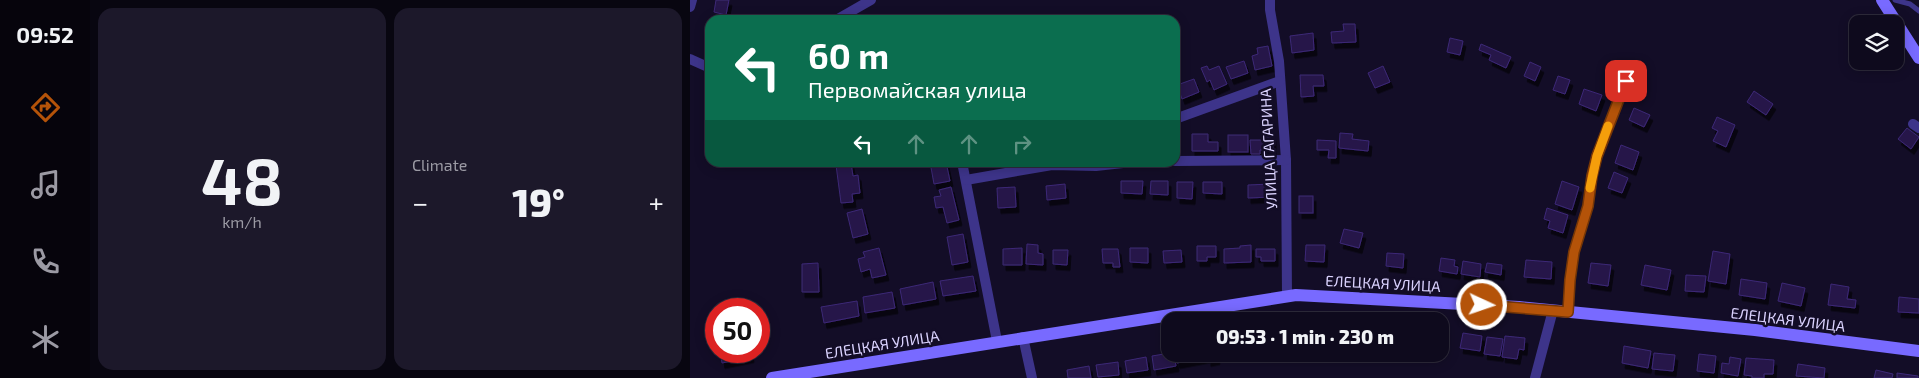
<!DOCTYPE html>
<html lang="en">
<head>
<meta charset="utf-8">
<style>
  body { margin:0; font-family:"Exo 2",sans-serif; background:#1c182a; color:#f1f3f6; height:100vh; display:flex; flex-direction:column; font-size:19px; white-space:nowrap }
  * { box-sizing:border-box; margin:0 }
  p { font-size:16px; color:#9b9aa4 }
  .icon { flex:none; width:28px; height:28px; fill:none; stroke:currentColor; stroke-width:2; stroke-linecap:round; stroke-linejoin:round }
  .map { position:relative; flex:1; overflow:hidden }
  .sheet { display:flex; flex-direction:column; gap:8px; padding:8px; background:#080610; width:600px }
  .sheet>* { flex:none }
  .top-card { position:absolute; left:15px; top:15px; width:475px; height:152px; border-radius:15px; box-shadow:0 2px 12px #0003,0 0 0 1px #2e2b3b; background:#0b6e4f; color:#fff; overflow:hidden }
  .controls { position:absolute; left:1159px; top:15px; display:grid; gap:10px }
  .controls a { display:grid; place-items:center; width:55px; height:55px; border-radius:10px; background:#0e0a1d; box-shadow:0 2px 12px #0003,0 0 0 1px #2e2b3b; font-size:25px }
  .speed { position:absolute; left:15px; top:298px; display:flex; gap:10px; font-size:25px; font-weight:700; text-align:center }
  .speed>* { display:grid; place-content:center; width:65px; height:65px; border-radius:50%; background:#0e0a1d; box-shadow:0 2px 12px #0003,0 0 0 1px #2e2b3b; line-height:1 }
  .speed .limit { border:8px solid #d22; background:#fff; color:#111 }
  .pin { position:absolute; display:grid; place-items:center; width:42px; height:42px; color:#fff; margin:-21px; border-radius:10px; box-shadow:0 2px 8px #0006 }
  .me { position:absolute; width:55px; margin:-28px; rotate:93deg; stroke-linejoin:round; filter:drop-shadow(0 0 4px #0008) }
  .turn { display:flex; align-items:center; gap:18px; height:105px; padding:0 20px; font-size:22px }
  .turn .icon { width:65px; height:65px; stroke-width:2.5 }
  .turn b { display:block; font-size:35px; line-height:42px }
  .lanes { display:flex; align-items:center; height:48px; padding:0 20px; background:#0003; justify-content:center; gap:25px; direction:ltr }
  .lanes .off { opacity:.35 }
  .big { font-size:38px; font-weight:800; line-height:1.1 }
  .sheet .card { flex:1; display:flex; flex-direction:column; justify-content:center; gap:8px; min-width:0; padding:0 18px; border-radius:15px; background:#1c182a }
  .sheet .dial { align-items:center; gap:0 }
  .dial b { font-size:65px; line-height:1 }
  .heat { display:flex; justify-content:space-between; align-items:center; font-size:28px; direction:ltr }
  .sheet .tiles { flex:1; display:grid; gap:8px; grid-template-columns:repeat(2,1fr) }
  .trip { position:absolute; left:471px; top:312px; width:288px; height:50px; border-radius:15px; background:#0e0a1d; box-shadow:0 2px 12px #0003,0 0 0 1px #2e2b3b; font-weight:800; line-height:50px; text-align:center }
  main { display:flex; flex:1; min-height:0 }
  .tab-bar { display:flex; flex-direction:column; width:90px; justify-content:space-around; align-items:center; background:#06040c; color:#9b9aa4 }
  .tab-bar .icon { width:35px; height:35px }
  .tab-bar .current { color:#b45309 }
  .tab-bar b { font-size:22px; color:#f1f3f6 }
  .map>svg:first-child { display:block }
  .building { fill:#251849; stroke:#3d2877; filter:url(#shadow) }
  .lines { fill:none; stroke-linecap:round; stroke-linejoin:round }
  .lane { stroke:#3d348a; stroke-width:5 }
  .street { stroke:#3d348a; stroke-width:10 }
  .secondary { stroke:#786aff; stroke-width:12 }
  .route-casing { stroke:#753606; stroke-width:12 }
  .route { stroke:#b45309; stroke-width:9 }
  .slow { stroke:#f59e0b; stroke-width:9 }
  .labels { text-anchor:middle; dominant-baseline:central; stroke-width:5; stroke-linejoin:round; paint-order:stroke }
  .street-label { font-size:15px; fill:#dbd3ff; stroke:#130d27 }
</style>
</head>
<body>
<main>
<nav class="tab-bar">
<b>09:52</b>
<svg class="icon current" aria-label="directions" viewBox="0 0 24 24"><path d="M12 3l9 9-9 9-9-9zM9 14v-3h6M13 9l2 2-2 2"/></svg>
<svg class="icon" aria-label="music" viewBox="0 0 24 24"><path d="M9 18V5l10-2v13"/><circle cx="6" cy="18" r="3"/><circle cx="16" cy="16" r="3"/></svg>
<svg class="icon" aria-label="phone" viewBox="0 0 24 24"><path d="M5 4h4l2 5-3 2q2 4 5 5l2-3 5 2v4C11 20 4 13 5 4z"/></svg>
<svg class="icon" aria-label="climate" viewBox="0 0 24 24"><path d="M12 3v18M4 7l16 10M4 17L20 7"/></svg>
</nav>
<section class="sheet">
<div class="tiles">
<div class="card dial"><b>48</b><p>km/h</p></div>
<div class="card"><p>Climate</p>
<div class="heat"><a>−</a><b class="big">19°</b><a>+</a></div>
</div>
</div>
</section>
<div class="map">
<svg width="1229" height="378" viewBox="0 0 1229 378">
  <defs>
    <filter id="shadow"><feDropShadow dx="3" dy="5.5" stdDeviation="0" flood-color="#0009"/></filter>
  </defs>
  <rect width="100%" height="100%" fill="#130d27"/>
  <g class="building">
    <polygon points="26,0 39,0 36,15 24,12"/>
    <polygon points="653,24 665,24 666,42 642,43 641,32 654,31"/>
    <polygon points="623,33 624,50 602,53 600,36"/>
    <polygon points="760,38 773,41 770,55 757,52"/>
    <polygon points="791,44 821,57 816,68 799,60 801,55 789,50"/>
    <polygon points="578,46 582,66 565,70 562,56 568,54 567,48"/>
    <polygon points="554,61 558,73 541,79 536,67"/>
    <polygon points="840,62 851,67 845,81 834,76"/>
    <polygon points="517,66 519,70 529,66 537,84 524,90 520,80 517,82 511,68"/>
    <polygon points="693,66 700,82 685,88 678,73"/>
    <polygon points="610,75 633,75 634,86 623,86 624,96 611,97"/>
    <polygon points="868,76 880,80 875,94 863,90"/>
    <polygon points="504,79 509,92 492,99 487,85"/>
    <polygon points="894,89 912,95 906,111 889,104"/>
    <polygon points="1064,91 1083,104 1076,115 1057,102"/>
    <polygon points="944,108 960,115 954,127 939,120"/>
    <polygon points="1027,117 1045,125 1036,147 1023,141 1028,131 1022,128"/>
    <polygon points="1217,128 1229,137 1221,149 1208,139"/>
    <polygon points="650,133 663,134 662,139 679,141 678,151 649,148"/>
    <polygon points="502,134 518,134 518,142 528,142 528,151 502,151"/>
    <rect x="538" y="135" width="20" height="17"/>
    <polygon points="572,136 583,136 583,150 570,150 570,154 561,154 560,140 572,140"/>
    <polygon points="627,140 646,141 646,158 638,158 639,150 627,150"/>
    <polygon points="931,145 949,152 943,170 925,163"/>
    <polygon points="240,162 256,162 260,181 244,184"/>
    <polygon points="161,163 163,176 168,175 170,193 162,194 163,202 151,203 146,165"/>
    <polygon points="924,172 938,178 932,193 918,188"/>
    <polygon points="431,181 453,181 452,194 431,193"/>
    <polygon points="461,181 478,181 478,195 460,194"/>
    <polygon points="872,181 889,187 882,210 865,204"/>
    <polygon points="487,182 503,182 502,199 487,198"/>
    <polygon points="513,182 532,182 532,194 513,193"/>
    <polygon points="375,184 376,198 357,200 356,186"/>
    <polygon points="581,184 582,197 558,198 558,185"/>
    <polygon points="261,187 269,220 257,223 253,207 246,208 244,197 251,196 249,190"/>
    <polygon points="325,187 326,207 308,208 307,188"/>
    <rect x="609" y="196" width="14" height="17"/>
    <polygon points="857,208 878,215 873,233 858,228 860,221 854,219"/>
    <polygon points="172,209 178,234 163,238 157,213"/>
    <polygon points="654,229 673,233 669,248 650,243"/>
    <polygon points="273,234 278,262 262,265 257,237"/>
    <polygon points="337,244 348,245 348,253 353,254 353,265 336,264"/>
    <polygon points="561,245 561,262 534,263 534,249 550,248 550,246"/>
    <polygon points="616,245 635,245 634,262 615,261"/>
    <polygon points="507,246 526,246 526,257 517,257 517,261 507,261"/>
    <polygon points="189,248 196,275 182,278 180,269 171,272 168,259 175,257 173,252"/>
    <polygon points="332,248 332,265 313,265 313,249"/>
    <polygon points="440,248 458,248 458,263 440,262"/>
    <polygon points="412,249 428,249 430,267 423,267 423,263 413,263"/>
    <polygon points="566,249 585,249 585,261 571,261 571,257 566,257"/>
    <polygon points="363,250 378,250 377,265 363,264"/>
    <polygon points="491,250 492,262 474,263 473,251"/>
    <polygon points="1023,251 1040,254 1036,284 1018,281"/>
    <polygon points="697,253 714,254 713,268 696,266"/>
    <polygon points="751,258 765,260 764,266 768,267 767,274 749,271"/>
    <polygon points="836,260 862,262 861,279 834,277"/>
    <polygon points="773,261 791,264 790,277 771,274"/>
    <polygon points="128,263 129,292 112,292 112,264"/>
    <polygon points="797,263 812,265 811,275 795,272"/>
    <polygon points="901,263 921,265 918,286 898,283"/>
    <polygon points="955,265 981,270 977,290 951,285"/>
    <polygon points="996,275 1016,276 1014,292 995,291"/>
    <polygon points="283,276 286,291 253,296 250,281"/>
    <polygon points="1051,279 1077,283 1075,299 1049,295"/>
    <polygon points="243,282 246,299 213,305 210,289"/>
    <polygon points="1092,283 1115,288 1111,306 1088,301"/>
    <polygon points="1141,284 1159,287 1157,299 1166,300 1165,308 1138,305"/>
    <polygon points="202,292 205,308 175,313 173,297"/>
    <polygon points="1209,297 1229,299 1229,313 1208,312"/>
    <polygon points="167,301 169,316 134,323 131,307"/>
    <polygon points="773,333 792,336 790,351 770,348"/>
    <polygon points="815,336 835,338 834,350 829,349 827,359 812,357"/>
    <polygon points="797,337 813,339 810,356 794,354"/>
    <polygon points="934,346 961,351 958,368 932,363"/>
    <polygon points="30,351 60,351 61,357 32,363"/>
    <polygon points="480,353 484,354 486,366 464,370 462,356"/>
    <polygon points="964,353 985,355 983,371 962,369"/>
    <polygon points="485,354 507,354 508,359 487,363"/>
    <polygon points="507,354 526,354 527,359 518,361 518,357 508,359"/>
    <polygon points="1009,354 1026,356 1024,373 1007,371"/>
    <polygon points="456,357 458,370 437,373 435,361"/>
    <polygon points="1040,357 1051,359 1048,376 1031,373 1032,363 1039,364"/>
    <polygon points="1056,358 1084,360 1083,374 1074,374 1074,378 1062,378 1062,376 1054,375"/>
    <polygon points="428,362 429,375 408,377 406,365"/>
    <polygon points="1108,364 1135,368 1134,378 1106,376"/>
    <polygon points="399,366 401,378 378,378 377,370"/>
    <polygon points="1186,370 1203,374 1202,378 1184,378"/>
    <polygon points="1207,373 1228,376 1228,378 1207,378"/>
  </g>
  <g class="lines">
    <polyline class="lane" points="1205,0 1220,4 1229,11"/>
    <g class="street">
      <polyline points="580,0 580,10 589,61 596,160 597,296"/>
      <polyline points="0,7 2,0"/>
      <polyline points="146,20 181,0"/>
      <polyline points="0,59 20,68"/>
      <polyline points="485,119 590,81"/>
      <polyline points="1223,124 1229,128"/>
      <polyline points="485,161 596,160"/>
      <polyline points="272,162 307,341"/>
      <polyline points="276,180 362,165 406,166 442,162"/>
      <polyline points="878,312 880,280 884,252 898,206 902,176 907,156 936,81"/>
      <polyline points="333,337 342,378"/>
      <polyline points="845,378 863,310"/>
    </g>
    <g class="secondary">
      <polyline points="1192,0 1229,58"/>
      <polyline points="82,378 606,295 829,307 1065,330 1229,351"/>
    </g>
  </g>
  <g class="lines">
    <g class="route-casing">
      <polyline id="route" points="792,305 878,312 880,280 884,252 898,206 902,176 907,156 936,81"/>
    </g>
    <use href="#route" class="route"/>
    <polyline class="slow" points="900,188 907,156 918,126"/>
  </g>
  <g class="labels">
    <g class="street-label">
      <text transform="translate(578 149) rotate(-93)">УЛИЦА ГАГАРИНА</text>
      <text transform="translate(693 283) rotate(3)">ЕЛЕЦКАЯ УЛИЦА</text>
      <text transform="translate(1098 319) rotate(7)">ЕЛЕЦКАЯ УЛИЦА</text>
      <text transform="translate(192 344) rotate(-9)">ЕЛЕЦКАЯ УЛИЦА</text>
    </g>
  </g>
</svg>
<div class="controls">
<a><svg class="icon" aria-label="layers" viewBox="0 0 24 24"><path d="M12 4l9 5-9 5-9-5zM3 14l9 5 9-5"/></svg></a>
</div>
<div class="speed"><div class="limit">50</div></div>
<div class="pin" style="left:936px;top:81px;background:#d93025"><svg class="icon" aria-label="arrive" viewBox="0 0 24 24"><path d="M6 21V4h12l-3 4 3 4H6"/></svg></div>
<svg class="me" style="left:792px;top:305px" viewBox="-20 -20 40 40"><circle r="17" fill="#b45309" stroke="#fff" stroke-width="3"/><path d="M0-11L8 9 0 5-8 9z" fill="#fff"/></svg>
<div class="trip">09:53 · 1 min · 230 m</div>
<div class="top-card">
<div class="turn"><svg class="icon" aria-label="left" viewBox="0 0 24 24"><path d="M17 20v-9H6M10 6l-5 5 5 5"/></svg><div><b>60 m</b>Первомайская улица</div></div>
<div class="lanes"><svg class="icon" aria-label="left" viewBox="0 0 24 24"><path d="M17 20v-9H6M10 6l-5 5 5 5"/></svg><svg class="icon off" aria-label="ahead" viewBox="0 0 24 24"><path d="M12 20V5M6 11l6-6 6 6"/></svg><svg class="icon off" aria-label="ahead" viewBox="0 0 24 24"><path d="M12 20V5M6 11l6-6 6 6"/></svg><svg class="icon off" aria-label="right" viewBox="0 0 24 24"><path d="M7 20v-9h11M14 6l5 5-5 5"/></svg></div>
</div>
</div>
</main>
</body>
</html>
